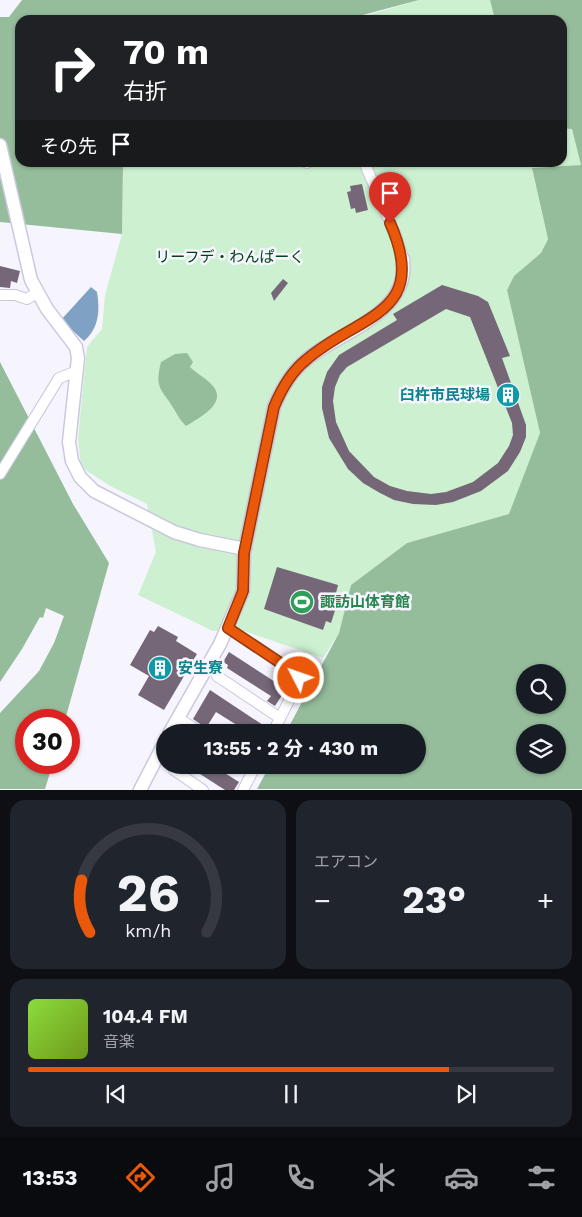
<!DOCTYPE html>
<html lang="ja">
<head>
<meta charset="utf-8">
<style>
  body { margin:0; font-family:"Work Sans","Noto Sans JP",sans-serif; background:#20242c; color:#f1f3f6; height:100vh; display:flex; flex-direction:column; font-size:19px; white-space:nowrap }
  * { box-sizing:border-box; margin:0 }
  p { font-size:16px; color:#9ea1a6 }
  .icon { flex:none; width:28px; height:28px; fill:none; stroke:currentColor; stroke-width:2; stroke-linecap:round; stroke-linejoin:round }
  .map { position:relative; height:790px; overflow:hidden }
  .sheet { display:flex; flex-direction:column; gap:10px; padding:10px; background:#0d0f14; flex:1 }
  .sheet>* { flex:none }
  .top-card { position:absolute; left:15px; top:15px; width:552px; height:152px; border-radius:15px; box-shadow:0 1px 4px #0004; background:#202124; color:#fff; overflow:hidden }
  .controls { position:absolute; left:516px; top:664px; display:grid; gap:10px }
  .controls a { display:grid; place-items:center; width:50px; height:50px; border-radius:50%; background:#171b24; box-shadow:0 1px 4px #0004; font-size:25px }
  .speed { position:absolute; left:15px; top:709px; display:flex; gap:10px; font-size:25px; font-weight:700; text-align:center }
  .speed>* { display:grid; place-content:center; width:65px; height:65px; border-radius:50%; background:#171b24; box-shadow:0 1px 4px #0004; line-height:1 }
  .speed .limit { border:8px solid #d22; background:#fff; color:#111 }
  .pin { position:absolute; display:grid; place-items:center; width:42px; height:42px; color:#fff; margin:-51px -21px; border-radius:50% 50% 50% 0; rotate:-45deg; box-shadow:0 0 5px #0007 }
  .pin .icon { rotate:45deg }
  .me { position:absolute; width:55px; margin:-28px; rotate:311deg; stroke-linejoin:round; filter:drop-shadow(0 0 4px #0008) }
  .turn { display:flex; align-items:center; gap:18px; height:105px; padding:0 25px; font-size:22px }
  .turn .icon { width:65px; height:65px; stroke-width:2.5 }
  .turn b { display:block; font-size:35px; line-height:42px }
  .then { display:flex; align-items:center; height:48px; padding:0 25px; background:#0003; gap:10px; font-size:19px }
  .big { font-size:38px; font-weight:700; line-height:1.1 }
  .sheet .card { flex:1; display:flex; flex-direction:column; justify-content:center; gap:8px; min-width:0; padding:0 18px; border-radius:15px; background:#20242c }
  .sheet .dial { align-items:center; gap:0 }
  .dial svg { height:130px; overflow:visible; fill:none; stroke:#363941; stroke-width:7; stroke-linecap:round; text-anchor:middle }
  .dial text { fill:#f1f3f6; stroke:none }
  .song { display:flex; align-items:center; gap:15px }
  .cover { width:60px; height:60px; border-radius:8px; background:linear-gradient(135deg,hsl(90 70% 55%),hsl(80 70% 35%)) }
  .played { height:5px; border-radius:2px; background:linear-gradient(90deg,#ea580c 80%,#363941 80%) }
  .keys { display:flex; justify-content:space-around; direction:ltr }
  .heat { display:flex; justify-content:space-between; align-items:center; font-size:28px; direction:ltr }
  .sheet .tiles { flex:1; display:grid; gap:10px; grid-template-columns:1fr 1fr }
  .card:last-child { grid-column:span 2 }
  .trip { position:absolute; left:156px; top:724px; width:270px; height:50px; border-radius:25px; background:#171b24; box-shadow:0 1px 4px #0004; font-weight:700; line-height:50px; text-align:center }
  .tab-bar { display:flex; height:80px; justify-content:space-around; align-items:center; background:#090b0e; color:#9ea1a6 }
  .tab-bar .icon { width:35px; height:35px }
  .tab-bar .current { color:#ea580c }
  .tab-bar b { font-size:22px; color:#f1f3f6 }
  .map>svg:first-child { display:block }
  .green { fill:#cdf0d1 }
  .forest { fill:#95bd9b; fill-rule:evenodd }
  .water { fill:#7ea1c4 }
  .building { fill:#756777; fill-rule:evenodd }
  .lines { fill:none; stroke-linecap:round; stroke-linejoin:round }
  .minor-casing { stroke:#cbc8de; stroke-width:12 }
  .tertiary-casing { stroke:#cbc8de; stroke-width:15 }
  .minor { stroke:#fff; stroke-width:10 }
  .tertiary { stroke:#fff; stroke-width:12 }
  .route-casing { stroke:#983908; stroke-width:12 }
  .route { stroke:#ea580c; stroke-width:9 }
  .labels { text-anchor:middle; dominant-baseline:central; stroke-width:5; stroke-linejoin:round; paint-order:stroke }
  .park-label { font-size:15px; fill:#004116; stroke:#f6f5fe }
  .culture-label { font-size:15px; font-weight:bold; fill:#0d838f; stroke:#f6f5fe; text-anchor:end }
  .leisure-label { font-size:15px; font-weight:bold; fill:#27864d; stroke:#f6f5fe; text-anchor:start }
</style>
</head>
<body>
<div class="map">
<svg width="582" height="790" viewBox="0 0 582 790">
  <rect width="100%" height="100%" fill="#f6f5fe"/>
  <g class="green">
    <polygon points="419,0 490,0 495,20 351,20"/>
    <polygon points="563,128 572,128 581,165 532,169 548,239 541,253 514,276 507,290 540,433 510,514 407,543 351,585 339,633 323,658 241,630 213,631 138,595 156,552 147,504 110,486 81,467 78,438 87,347 102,329 105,295 122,234 123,163 562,162"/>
  </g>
  <g class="forest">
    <polygon points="22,0 419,0 344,20 20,20 20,162 123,163 122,234 0,222 0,17 9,17"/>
    <path d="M490,0H582V789H257L270,765H418V732H286L339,633L351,585L407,543L509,514L540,433L507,290L514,276L541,253L548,239L532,168L581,165L572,129L563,128L562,20H495ZM558,672V705H525V672ZM558,732V765H525V732Z"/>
    <path d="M187,353L193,362L190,367C197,374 206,378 212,385C229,403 199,418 186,426C180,420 178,416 174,409C162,389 154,389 161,362L175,354Z"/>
    <polygon points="0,362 73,504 109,563 65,720 26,720 26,762 53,763 45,789 0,789 0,713 39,671 54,643 64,616 46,608 43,618 40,617 22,649 0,682"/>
  </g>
  <path class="water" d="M91,287L97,292C100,311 99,328 84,341L61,320Z"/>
  <g class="building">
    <polygon points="362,184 368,210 356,213 355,208 351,209 347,192 351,191 350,186"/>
    <polygon points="0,266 20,271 17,283 11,281 10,288 0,287"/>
    <polygon points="283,279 288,283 274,301 271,293"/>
    <path d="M442,285L478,296L488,302L510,356L502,358L526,425V437L520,452L508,471L481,491L453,502L436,505L413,504L394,500L380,493L363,483L348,469L329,438L322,408V387L327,372L339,355L397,320L393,314ZM446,309L470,317L512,423L513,435L509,446L498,463L473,482L446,492L431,494L407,491L390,486L374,477L349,451L336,422L333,401L335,387L340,375L347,367Z"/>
    <polygon points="277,567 338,585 336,593 340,595 331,623 326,621 323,630 264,609"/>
    <polygon points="158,626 178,637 176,641 197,654 164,710 138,695 149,676 130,665 150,630 154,632"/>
    <polygon points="229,652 286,689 275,706 267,701 271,696 227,668 228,665 223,662"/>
    <polygon points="210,690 266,727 262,732 248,732 216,712 206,728 193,719"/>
    <polygon points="186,765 212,765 239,782 234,790 225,790"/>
  </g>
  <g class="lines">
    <g class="minor-casing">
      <g id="minor">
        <polyline points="364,162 397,238 403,259"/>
        <polyline points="307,163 307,162"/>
        <polyline points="0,295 15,295 27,299 38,292"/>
        <polyline points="0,474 59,378 77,371"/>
        <polyline points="228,628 297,674 298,683 273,732"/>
        <polyline points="217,676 280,718"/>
        <polyline points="178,718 200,732"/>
        <polyline points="174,770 203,790"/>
        <polyline points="243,790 256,765"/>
      </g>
    </g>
    <g class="tertiary-casing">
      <g id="tertiary">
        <polyline points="0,145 31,280 47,309 76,347 78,358 69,442 72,461 80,477 94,491 174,532 200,540 245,549"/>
        <path d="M170,732L220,644L243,591L244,553L274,407C281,390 291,372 306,360C340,331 410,315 403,259"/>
        <polyline points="140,790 165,742"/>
      </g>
    </g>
    <use href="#minor" class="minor"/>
    <use href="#tertiary" class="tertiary"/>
  </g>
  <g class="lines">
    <g class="route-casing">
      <path id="route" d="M299,678L297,674L228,628L243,591L244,553L274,407C281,390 291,372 306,360C359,314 431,315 390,223"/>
    </g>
    <use href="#route" class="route"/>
  </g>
  <defs>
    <g id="building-disc" transform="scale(1.25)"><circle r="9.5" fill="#0f9aa8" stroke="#f6f5fe"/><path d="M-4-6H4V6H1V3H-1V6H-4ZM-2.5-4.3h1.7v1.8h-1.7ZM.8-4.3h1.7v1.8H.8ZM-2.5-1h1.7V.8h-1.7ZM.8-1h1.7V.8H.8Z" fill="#fff"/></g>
    <g id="stadium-disc" transform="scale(1.25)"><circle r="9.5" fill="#2e9e5b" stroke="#f6f5fe"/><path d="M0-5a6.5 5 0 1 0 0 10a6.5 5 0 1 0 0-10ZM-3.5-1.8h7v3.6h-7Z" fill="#fff"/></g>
  </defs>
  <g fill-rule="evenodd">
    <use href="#building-disc" x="508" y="395"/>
    <use href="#stadium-disc" x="302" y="602"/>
    <use href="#building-disc" x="160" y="668"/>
  </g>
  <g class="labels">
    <g class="park-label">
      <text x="230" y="257">リーフデ・わんぱーく</text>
    </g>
    <g class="culture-label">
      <text x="490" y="395">臼杵市民球場</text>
      <text x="178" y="668" text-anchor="start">安生寮</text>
    </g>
    <g class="leisure-label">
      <text x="320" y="602">諏訪山体育館</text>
    </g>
  </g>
</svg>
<div class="controls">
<a><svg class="icon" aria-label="search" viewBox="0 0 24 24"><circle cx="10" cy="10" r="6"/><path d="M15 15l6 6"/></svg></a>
<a><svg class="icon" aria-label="layers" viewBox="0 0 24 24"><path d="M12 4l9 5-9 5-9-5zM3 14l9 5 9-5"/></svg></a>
</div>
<div class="speed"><div class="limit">30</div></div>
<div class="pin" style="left:390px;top:223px;background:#d93025"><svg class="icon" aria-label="arrive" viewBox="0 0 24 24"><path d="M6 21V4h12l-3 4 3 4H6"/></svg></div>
<svg class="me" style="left:299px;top:678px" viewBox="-20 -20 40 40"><circle r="17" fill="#ea580c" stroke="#fff" stroke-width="3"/><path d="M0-11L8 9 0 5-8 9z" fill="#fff"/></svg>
<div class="trip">13:55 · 2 分 · 430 m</div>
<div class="top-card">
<div class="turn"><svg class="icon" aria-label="right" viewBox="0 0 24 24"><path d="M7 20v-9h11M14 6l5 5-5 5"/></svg><div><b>70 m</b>右折</div></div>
<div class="then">その先<svg class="icon" aria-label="arrive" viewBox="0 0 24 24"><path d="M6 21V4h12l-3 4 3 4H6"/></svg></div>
</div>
</div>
<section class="sheet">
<div class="tiles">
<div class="card dial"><svg viewBox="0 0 100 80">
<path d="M14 69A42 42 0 1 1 86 69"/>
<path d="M14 69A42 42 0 0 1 9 37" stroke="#ea580c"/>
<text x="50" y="56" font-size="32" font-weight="700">26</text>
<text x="50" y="72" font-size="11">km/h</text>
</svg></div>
<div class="card"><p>エアコン</p>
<div class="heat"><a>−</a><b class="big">23°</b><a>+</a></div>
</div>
<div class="card">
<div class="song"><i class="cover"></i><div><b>104.4 FM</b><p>音楽</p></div></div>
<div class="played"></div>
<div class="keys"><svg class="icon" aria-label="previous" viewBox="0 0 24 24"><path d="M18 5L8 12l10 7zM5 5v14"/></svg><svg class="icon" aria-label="pause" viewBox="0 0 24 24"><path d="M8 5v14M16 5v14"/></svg><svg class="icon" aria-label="next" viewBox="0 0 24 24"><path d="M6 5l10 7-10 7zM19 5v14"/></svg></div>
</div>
</div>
</section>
<nav class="tab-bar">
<b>13:53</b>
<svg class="icon current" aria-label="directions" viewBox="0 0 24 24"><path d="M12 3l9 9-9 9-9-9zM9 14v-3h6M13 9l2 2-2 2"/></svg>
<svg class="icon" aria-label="music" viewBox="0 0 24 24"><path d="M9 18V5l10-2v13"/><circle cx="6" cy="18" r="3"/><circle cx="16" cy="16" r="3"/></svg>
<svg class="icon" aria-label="phone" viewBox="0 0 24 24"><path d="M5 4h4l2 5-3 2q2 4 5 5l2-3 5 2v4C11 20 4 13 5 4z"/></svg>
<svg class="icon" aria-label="climate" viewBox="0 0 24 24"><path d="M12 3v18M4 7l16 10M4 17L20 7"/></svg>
<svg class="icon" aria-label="car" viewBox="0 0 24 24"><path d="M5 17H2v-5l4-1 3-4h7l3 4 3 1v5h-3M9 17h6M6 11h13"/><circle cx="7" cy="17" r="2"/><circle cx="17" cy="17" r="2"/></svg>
<svg class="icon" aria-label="filters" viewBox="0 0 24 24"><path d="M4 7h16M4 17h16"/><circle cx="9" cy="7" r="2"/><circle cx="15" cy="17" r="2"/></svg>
</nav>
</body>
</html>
